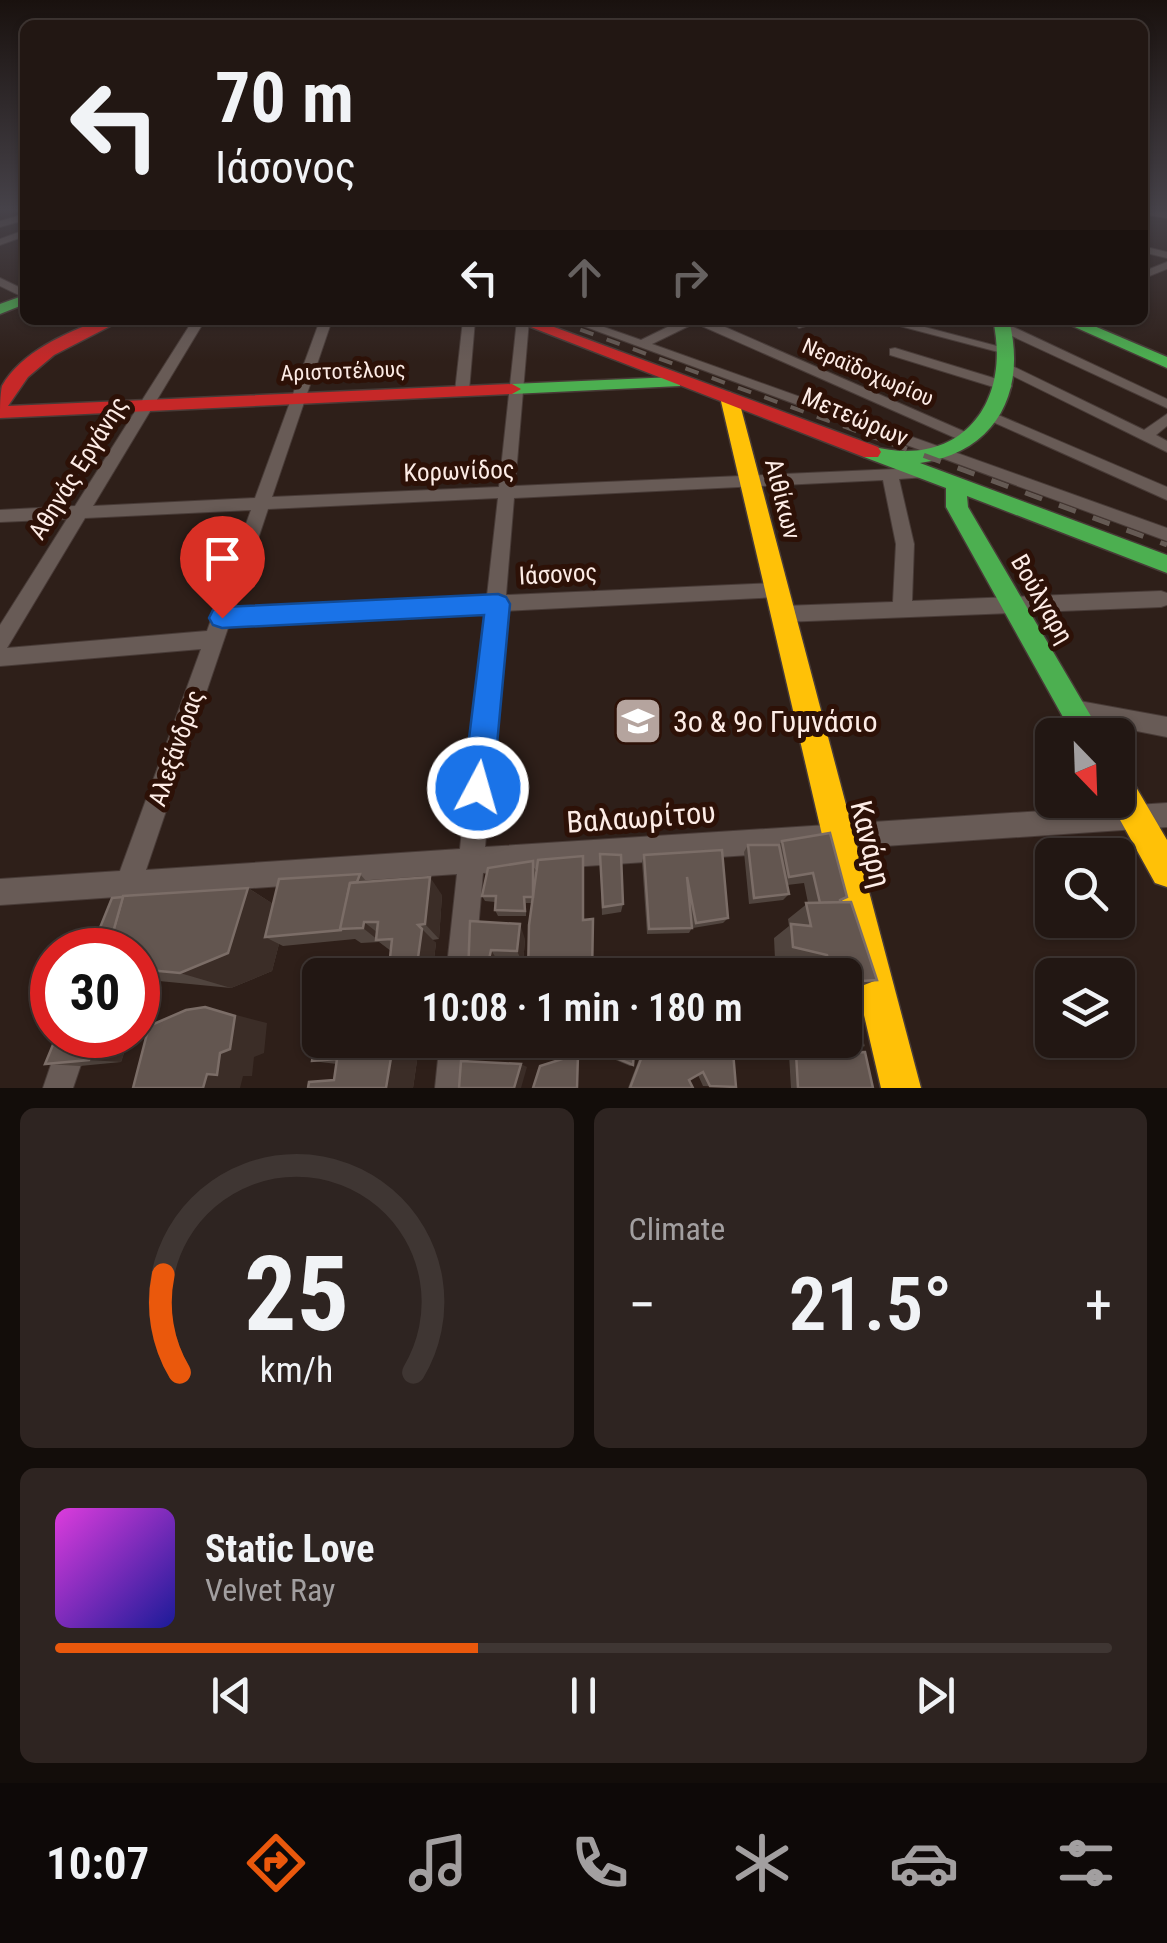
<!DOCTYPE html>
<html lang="en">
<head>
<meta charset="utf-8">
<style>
  body { margin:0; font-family:"Roboto Condensed",sans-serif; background:#2e2421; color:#f1f3f6; height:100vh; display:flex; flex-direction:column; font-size:38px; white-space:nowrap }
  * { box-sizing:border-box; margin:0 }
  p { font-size:32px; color:#a29fa0 }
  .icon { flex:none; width:55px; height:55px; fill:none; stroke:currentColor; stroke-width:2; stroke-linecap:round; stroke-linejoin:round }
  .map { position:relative; height:1088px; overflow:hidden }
  .drawer { display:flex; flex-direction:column; gap:20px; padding:20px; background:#130d0a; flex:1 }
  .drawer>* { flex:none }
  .hud { position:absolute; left:20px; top:20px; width:1128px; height:305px; border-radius:15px; box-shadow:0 2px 8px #0004,0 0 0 2px #3f3633; background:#221713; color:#f1f3f6; overflow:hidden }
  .needle { width:65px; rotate:157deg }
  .controls { position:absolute; left:1035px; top:718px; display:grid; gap:20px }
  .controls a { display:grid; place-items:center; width:100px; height:100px; border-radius:15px; background:#221713; box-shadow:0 2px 8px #0004,0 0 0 2px #3f3633; font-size:50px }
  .speed { position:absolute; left:30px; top:928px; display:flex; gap:20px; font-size:50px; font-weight:700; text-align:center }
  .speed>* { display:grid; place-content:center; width:130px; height:130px; border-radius:50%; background:#221713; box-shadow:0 2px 8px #0004,0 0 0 2px #3f3633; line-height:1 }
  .speed .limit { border:15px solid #d22; background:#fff; color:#111 }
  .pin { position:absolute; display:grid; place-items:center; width:85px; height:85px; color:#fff; margin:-102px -42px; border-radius:50% 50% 50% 0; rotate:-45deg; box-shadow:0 0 10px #0007 }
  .pin .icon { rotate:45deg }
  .me { position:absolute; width:110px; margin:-55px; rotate:6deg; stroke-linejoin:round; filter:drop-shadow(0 0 8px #0008) }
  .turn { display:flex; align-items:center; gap:35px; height:210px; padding:0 30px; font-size:45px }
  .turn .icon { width:130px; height:130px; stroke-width:2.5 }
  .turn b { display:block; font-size:70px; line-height:85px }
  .lanes { display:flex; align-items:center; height:95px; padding:0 30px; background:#0003; justify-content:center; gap:50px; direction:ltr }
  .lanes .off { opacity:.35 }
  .big { font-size:75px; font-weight:600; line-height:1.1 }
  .drawer .card { flex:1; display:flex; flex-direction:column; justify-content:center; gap:15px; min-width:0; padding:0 35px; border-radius:15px; background:#2e2421 }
  .drawer .dial { align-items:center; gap:0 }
  .dial svg { height:260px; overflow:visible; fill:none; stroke:#3f3633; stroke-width:7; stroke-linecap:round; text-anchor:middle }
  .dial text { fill:#f1f3f6; stroke:none }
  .song { display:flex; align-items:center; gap:30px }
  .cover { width:120px; height:120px; border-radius:15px; background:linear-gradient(135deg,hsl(300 70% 55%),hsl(240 70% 35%)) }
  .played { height:10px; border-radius:5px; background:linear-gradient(90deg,#ea580c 40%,#3f3633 40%) }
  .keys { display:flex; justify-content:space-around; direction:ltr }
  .heat { display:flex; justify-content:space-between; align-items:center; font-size:55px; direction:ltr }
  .drawer .tiles { flex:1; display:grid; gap:20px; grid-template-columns:1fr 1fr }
  .card:last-child { grid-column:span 2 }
  .trip { position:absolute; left:302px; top:958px; width:560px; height:100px; border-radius:15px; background:#221713; box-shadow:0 2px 8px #0004,0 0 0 2px #3f3633; font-weight:600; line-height:100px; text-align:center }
  .tabs { display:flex; height:160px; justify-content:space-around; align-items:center; background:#0e0908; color:#a29fa0 }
  .tabs .icon { width:70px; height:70px }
  .tabs .selected { color:#ea580c }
  .tabs b { font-size:45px; color:#f1f3f6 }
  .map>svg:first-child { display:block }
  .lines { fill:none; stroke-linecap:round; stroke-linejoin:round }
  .street-casing { stroke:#483b37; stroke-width:2 }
  .fast-casing { stroke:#483b37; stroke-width:3 }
  .slow-casing { stroke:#483b37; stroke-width:3 }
  .jam-casing { stroke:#483b37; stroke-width:3 }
  .street { fill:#685b56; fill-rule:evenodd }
  .fast { fill:#4caf50; fill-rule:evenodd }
  .slow { fill:#ffc107; fill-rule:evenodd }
  .jam { fill:#c62828; fill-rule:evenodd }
  .rail-far1 { stroke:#655a54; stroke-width:4; stroke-dasharray:14 14; stroke-linecap:butt }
  .rail { stroke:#655a54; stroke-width:5; stroke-dasharray:18 18; stroke-linecap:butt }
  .wall { fill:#50443e }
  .shaded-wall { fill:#3b2d27 }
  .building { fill:#635650; stroke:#7b6d67; stroke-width:2.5 }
  .route { fill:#1a73e8; stroke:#114b97; stroke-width:2.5 }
  .labels { text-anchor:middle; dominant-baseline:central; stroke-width:10; stroke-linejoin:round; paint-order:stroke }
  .far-street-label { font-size:22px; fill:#fdece6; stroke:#2d1107 }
  .street-label { font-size:25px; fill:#fdece6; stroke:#2d1107 }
  .near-poi-label { font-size:30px; fill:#fdece6; stroke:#2d1107; text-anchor:start }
  .near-street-label { font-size:30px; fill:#fdece6; stroke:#2d1107 }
</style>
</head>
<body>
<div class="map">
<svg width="1167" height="1088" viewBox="0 0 1167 1088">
  <rect width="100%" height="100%" fill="#2e1f19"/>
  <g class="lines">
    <g class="street-casing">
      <g id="street">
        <polygon points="1142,209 1167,212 1167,218 1142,214"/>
        <polygon points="25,214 25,220 0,227 0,221"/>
        <polygon points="25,230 25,236 0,245 0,239"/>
        <polygon points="1142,246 1167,252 1167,258 1142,252"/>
        <polygon points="1167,262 1167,269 1142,279 1142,272"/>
        <polygon points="0,278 25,290 25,298 0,286"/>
        <path d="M193,320H205L93,506L255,498L320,320H332L272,497L499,487L517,320H529L515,486L919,468L927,473L925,477L899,479L914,544L912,601L1161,591L1167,593V605L1161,607L783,622L776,620L773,614L776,608L783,606L893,602L896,544L883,480L514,498L506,595L777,583L784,585L786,590L784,595L777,597L505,611L485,847L1167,803V827L483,873L474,975H446L457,874L137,896L135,900L126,904L116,897L0,905V879L120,871L201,649L0,666V625L67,519L0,522V510L75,506ZM498,498L487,596L235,608L268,509ZM251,510L207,631L7,648L85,518ZM485,612L460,849L146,870L229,625Z"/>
        <polygon points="463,320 475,320 469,391 462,395 455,391"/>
        <polygon points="567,320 584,320 641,340 682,320 709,320 970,434 972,437 965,442 960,440 695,323 652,344 1167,528 1167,541"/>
        <polygon points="790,320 804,320 809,325 799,328"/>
        <polygon points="877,320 898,320 1012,350 1006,354"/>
        <polygon points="999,324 1007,324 1167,399 1167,408 999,330"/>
        <polygon points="895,348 1010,383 1012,386 1010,389 1000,389 890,355 890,349"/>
        <polygon points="1006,363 1144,430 1167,414 1167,426 1156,435 1167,441 1167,452 1001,370 999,367"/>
        <polygon points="989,411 1167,487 1167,500 984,418 984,412"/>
        <polygon points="1074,700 1167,717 1167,737 1066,717 1063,710 1066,703"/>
        <polygon points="61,1035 91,1035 73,1088 43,1088"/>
        <polygon points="440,1040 470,1040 465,1088 435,1088"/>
      </g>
    </g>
    <g class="fast-casing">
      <g id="fast">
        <polygon points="25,295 25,304 0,314 0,304"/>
        <path d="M993,320H1009C1027,391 997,452 920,463L1167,555V573L967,496L968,507L1102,735H1073L946,507V488L864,457L861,452L871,446C959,470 1012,405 993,320Z"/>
        <polygon points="1059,320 1080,320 1167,357 1167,368"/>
        <polygon points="674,377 680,378 680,386 512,394 503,389 512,384"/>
      </g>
    </g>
    <g class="slow-casing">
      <g id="slow">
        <polygon points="16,209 25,209 25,215"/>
        <polygon points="729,392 738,397 921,1088 881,1088 720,397"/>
        <polygon points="1118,771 1129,775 1167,840 1167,887 1155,883 1109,800 1118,800"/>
      </g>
    </g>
    <g class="jam-casing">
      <g id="jam">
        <path d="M100,320H122L54,355L28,377L8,406L512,384L521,389L512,394L0,418C0,408 0,395 2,386C21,352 66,333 100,320Z"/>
        <polygon points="513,320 535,320 878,447 881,452 878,457 864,457"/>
      </g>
    </g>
    <use href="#street" class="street"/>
    <use href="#fast" class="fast"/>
    <use href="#slow" class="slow"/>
    <use href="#jam" class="jam"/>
    <polyline class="rail-far1" points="554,320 897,446"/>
    <polyline class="rail" points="890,443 1167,545"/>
  </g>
  <g class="wall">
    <polygon points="782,841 847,897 840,902 877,980 851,990 845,991 845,975 807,975 805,967 775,959 774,938 789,926 788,919 808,903 804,883 787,885 789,894 783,900 749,904 744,852 748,845 779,845"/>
    <polygon points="600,854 623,904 621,912 602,915"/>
    <polygon points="644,855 728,918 723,923 693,928 691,917 692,928 689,933 647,934 642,862"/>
    <polygon points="535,868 535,884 583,920 592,975 532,903 526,903 526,916 498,916 495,910 495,902 485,901 482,896"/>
    <polygon points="360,874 367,882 442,895 439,939 432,940 436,943 432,975 401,975 389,967 391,951 379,942 361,943 355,939 283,946 279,944 272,971 231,988 159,981 158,985 146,986 138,1012 138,950 248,888 273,904"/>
    <polygon points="470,921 525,939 523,964 507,963 513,975 468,975"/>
    <polygon points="675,960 698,975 672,975 671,966"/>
    <polygon points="57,1035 130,1035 121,1062 80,1066 45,1064"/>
    <polygon points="320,1040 420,1040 413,1088 308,1088 334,1080 337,1064 312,1061"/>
    <polygon points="592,1040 633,1065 630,1066 592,1050"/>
    <polygon points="790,1040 845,1040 863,1045 792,1049"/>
    <polygon points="647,1043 736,1087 703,1086 698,1075 689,1080 693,1088 628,1088 644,1046"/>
    <polygon points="796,1053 873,1088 791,1088 789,1055"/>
  </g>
  <g class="shaded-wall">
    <polygon points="430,877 442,895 439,939 425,924"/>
    <polygon points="248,888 287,913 265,937 279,944 272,971 231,988 180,973"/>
    <polygon points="364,922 383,937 378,940 363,928"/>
    <polygon points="520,924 525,939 523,964 517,951"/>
    <polygon points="422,929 436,943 432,975 417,965"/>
    <polygon points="491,950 499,963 488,964"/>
    <polygon points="506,962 513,974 513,975 503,975"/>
    <polygon points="138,976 159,981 158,985 138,980"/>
    <polygon points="138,984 146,986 138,1012"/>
    <polygon points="205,1007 267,1023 264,1053 254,1057 252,1076 243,1076 240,1088 203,1088 207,1074 220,1053"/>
    <polygon points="98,1035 130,1035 121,1062 89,1060"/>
    <polygon points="394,1040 420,1040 413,1088 386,1088"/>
    <polygon points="521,1064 527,1067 521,1088 514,1088"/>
  </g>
  <g class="building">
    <polygon points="830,833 847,897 840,900 840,902 820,903 813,873 789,877 782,841"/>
    <polygon points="748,845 779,845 789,894 754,898"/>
    <polygon points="722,850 728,918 696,923 687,877 692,928 649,929 644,855"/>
    <polygon points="600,854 621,855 623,904 603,907"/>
    <polygon points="583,856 583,920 593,919 592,975 528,975 529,925 538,860"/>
    <polygon points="533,861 533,897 524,897 525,911 495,910 496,896 482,896 488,868"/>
    <polygon points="360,874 357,882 350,883 341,930 265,937 279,879"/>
    <polygon points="430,877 425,924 418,925 422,929 417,965 389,967 392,939 376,940 378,922 364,922 363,928 340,929 350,883"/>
    <polygon points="248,888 228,953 180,973 138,969 138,950 108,950 123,896"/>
    <polygon points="123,897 108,950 91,950 112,898"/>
    <polygon points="851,902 877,980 845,982 845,975 831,975 827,955 793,947 791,924 811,926 806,903"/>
    <polygon points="470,921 520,924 517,951 491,950 488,964 506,962 503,975 468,975"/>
    <polygon points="699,958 698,975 677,975 675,960"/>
    <polygon points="845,1005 858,1005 863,1045 799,1047 798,1040 845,1040"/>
    <polygon points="205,1007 235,1016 230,1049 220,1053 217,1075 207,1074 203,1088 133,1088 149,1026 186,1010"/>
    <polygon points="317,1030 320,1030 320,1040 394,1040 386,1088 308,1088 309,1082 334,1080 337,1059 312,1061"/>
    <polygon points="57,1035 98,1035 89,1060 45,1064"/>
    <polygon points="480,1040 532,1040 480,1043"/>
    <polygon points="592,1040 635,1040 633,1065 592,1048"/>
    <polygon points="658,1040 732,1040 736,1087 710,1086 703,1072 689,1080 693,1088 630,1088 647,1043"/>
    <polygon points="865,1052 873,1088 798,1088 796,1053"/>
    <polygon points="578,1054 577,1088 533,1088 540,1066"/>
    <polygon points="461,1061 521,1064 514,1088 459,1088"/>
  </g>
  <linearGradient id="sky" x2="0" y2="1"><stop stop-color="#19110e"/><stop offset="0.58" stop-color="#464249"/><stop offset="1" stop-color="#464249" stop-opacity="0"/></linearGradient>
  <rect width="1167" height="361" fill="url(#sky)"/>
  <polygon class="route" points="498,594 506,597 510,604 493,788 489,798 478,803 468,798 463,788 484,615 222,628 213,625 209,618 213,610 222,607"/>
  <defs>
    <g id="school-square" transform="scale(2.5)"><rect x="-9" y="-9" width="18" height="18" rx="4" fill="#b5a49e" stroke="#2d1107"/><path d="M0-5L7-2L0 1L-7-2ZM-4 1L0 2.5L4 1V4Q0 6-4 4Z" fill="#fff"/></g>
  </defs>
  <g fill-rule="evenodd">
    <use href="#school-square" x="638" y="721"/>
  </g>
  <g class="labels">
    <g class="far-street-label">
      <text transform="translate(343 371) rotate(-2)">Αριστοτέλους</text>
      <text transform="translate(868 372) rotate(23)">Νεραϊδοχωρίου</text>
    </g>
    <g class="street-label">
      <text transform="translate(855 417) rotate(23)">Μετεώρων</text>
      <text transform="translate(78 468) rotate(-58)">Αθηνάς Εργάνης</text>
      <text transform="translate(459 471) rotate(-2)">Κορωνίδος</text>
      <text transform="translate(783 499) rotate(76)">Αιθίκων</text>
      <text transform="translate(558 574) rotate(-3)">Ιάσονος</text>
      <text transform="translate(1042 599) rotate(60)">Βούλγαρη</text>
      <text transform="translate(176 748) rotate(-71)">Αλεξάνδρας</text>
    </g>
    <g class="near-poi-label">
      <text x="673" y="721">3ο &amp; 9ο Γυμνάσιο</text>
    </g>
    <g class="near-street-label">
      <text transform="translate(641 817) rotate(-4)">Βαλαωρίτου</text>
      <text transform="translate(871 844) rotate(76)">Κανάρη</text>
    </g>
  </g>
</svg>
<div class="controls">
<a><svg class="needle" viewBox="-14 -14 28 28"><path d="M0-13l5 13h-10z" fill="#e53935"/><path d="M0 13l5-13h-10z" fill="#a29fa0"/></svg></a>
<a><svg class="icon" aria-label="search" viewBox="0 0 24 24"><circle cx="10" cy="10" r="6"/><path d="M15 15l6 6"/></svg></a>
<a><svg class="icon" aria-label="layers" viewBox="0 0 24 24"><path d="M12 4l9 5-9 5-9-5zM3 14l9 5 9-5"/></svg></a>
</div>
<div class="speed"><div class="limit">30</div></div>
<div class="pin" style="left:222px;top:618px;background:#d93025"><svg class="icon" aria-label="arrive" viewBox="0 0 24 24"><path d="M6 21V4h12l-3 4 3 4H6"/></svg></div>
<svg class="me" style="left:478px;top:788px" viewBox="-20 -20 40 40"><circle r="17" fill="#1a73e8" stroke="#fff" stroke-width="3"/><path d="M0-11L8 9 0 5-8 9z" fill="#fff"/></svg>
<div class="trip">10:08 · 1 min · 180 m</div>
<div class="hud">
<div class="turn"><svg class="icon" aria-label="left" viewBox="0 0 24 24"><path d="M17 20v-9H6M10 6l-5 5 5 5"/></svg><div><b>70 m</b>Ιάσονος</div></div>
<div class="lanes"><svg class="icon" aria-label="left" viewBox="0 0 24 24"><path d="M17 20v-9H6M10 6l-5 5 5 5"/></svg><svg class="icon off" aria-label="ahead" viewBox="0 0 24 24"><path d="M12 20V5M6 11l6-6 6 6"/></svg><svg class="icon off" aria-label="right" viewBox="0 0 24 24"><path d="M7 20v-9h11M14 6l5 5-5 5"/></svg></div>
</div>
</div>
<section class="drawer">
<div class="tiles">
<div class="card dial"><svg viewBox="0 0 100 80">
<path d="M14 69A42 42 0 1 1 86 69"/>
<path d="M14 69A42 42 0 0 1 9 39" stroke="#ea580c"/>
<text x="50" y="56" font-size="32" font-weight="700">25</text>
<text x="50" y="72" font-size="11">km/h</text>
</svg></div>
<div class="card"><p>Climate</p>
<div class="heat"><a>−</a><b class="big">21.5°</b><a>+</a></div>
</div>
<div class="card">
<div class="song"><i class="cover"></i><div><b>Static Love</b><p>Velvet Ray</p></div></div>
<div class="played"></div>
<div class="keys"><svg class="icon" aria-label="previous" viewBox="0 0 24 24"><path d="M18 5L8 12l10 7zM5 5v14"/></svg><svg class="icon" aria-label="pause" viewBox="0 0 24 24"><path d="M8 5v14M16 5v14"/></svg><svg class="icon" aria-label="next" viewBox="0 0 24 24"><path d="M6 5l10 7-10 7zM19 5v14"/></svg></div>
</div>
</div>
</section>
<nav class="tabs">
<b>10:07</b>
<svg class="icon selected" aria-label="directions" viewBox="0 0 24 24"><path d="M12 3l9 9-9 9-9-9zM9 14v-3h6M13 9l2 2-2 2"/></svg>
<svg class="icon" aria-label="music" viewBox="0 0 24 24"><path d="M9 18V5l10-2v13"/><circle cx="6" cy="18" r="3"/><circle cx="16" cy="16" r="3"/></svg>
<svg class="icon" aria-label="phone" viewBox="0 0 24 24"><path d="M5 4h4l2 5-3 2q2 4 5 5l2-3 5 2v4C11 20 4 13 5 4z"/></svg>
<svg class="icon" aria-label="climate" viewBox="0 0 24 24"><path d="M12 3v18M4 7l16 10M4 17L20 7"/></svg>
<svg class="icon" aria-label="car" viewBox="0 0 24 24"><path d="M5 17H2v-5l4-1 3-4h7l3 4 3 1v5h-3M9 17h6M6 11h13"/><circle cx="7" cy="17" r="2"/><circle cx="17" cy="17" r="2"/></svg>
<svg class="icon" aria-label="filters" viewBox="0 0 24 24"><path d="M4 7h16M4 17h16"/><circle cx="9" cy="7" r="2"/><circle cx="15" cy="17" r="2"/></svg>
</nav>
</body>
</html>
